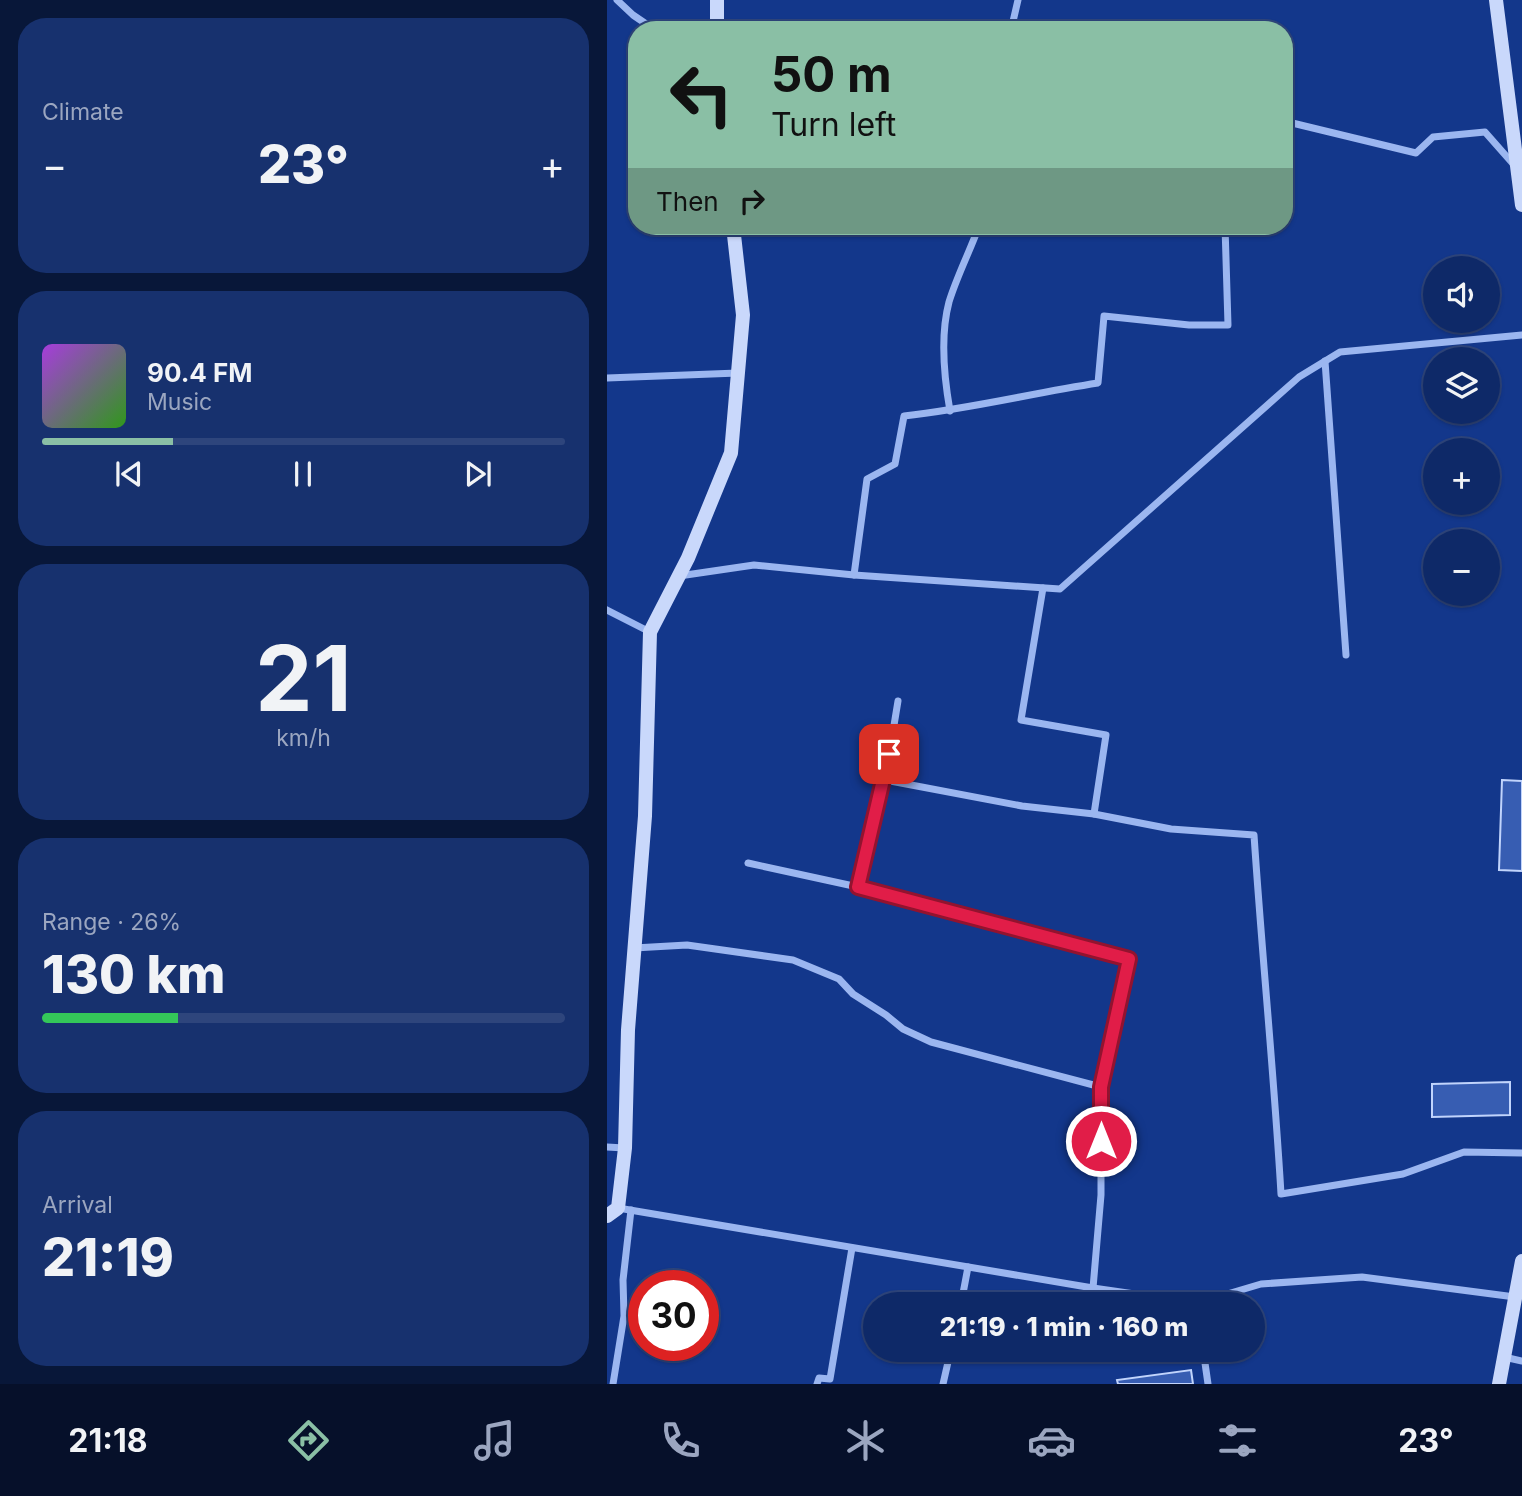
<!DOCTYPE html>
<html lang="en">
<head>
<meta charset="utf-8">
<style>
  body { margin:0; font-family:Inter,sans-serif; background:#17316e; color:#f1f3f6; height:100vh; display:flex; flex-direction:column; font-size:26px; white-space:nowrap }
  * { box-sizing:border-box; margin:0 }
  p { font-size:23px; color:#9ba6c0 }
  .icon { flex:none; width:38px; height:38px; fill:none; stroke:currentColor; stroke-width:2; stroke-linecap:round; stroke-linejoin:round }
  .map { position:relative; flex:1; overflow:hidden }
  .panel { display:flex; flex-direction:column; gap:18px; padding:18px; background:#081739; width:607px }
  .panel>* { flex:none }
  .top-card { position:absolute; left:21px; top:21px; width:665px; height:214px; border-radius:28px; box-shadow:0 2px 5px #0004,0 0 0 2px #2e457c; background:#8abfa5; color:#111; overflow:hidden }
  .buttons { position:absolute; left:816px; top:256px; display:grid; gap:14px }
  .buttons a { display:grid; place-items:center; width:77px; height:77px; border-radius:50%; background:#0e2968; box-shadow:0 2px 5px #0004,0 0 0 2px #2e457c; font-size:35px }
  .speed { position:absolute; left:21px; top:1270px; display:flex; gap:14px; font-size:35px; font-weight:700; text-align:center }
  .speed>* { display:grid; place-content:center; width:91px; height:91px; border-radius:50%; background:#0e2968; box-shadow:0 2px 5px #0004,0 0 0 2px #2e457c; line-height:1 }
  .speed .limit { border:10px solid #d22; background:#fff; color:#111 }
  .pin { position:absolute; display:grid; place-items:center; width:60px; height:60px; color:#fff; margin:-30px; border-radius:14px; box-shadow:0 4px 10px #0006 }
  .me { position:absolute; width:77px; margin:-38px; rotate:0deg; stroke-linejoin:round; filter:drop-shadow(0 0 5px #0008) }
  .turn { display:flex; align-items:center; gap:24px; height:147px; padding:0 28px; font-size:32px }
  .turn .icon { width:91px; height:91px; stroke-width:2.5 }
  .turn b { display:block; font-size:49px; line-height:60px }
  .then { display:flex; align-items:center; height:66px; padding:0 28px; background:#0003; gap:14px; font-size:26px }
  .big { font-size:52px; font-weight:800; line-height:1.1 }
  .panel .widget { flex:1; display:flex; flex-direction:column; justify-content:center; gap:10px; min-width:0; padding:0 24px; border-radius:28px; background:#17316e }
  .panel .dial { align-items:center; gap:0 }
  .dial b { font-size:91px; line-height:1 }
  .song { display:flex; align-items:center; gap:21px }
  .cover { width:84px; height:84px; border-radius:10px; background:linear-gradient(135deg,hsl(280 70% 55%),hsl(110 70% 35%)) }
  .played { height:7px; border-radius:4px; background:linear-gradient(90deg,#8abfa5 25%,#2e457c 25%) }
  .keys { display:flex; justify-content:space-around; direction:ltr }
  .heat { display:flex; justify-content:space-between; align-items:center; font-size:38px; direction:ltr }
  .charge { height:10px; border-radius:5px; background:linear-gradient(90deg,#34c759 26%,#2e457c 0) }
  .trip { position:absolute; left:256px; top:1292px; width:402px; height:70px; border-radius:35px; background:#0e2968; box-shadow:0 2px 5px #0004,0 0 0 2px #2e457c; font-weight:800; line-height:70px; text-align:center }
  .dock { display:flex; height:112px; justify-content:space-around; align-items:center; background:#06102a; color:#9ba6c0 }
  .dock .icon { width:49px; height:49px }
  .dock .active { color:#8abfa5 }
  .dock b { font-size:32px; color:#f1f3f6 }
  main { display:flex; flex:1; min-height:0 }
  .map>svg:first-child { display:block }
  .building { fill:#375db2; stroke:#c1d4fc; stroke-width:2 }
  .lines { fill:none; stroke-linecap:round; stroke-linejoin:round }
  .street { stroke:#9bb6f0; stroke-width:7 }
  .secondary { stroke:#c9d8fb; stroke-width:14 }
  .route-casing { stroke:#92132f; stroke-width:18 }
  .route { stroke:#e11d48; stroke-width:12 }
</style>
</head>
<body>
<main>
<section class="panel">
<div class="widget"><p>Climate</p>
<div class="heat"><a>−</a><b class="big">23°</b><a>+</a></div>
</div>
<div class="widget">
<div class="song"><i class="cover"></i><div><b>90.4 FM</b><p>Music</p></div></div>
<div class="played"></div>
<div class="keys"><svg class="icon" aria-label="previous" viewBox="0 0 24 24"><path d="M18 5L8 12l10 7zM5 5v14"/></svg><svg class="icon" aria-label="pause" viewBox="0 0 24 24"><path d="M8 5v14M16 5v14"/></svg><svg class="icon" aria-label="next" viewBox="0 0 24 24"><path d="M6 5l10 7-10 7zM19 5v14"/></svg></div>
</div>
<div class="widget dial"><b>21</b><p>km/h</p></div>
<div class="widget"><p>Range · 26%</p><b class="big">130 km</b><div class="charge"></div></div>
<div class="widget"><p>Arrival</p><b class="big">21:19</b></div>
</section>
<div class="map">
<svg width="915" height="1384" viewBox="0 0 915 1384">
  <rect width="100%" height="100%" fill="#13378b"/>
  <g class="building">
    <polygon points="895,780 915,781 915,871 892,870"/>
    <polygon points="903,1082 903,1115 825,1117 825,1084"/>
    <polygon points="584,1370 586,1384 511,1384 510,1380"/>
  </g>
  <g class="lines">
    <g class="street">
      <polyline points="10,0 26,15 48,30"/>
      <polyline points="404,30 411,0"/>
      <polyline points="677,121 809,153 826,137 878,132 908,166"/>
      <polyline points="718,361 739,655"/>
      <polyline points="0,378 131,373"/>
      <path d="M343,411C337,377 333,336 342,302C350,276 363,251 372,226"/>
      <path d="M247,575L260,479L288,464L297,416C362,409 426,393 491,383L497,316L582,325H621L618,226"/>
      <polyline points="72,576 147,565 247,575 453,589 692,377 733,352 915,335"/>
      <polyline points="436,588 414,720 499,735 487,814"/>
      <polyline points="0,610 43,632"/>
      <path d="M278,780L415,806L487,814L564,829L647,835C655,955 667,1074 674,1194L796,1174L857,1152L915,1153"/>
      <polyline points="141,863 251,887 522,959 494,1087 494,1195 486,1288"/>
      <polyline points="251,887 278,780 291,701"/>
      <polyline points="27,948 80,945 186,960 232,979 246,994 279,1015 296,1029 324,1042 494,1087"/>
      <polyline points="0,1147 17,1148"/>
      <polyline points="11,1208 486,1288 590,1303 654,1284 755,1277 908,1297"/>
      <polyline points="354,1304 361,1267"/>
      <polyline points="596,1349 601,1384"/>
      <polyline points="897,1357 915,1361"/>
      <polyline points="6,1384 17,1316 16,1280 24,1210"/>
      <polyline points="210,1384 212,1378 223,1379 245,1248"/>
      <polyline points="336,1384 344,1349"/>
    </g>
    <g class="secondary">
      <polyline points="110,0 110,30"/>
      <polyline points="889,0 915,205"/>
      <polyline points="0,1216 11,1208 18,1148 21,1030 38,816 43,632 81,558 124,453 136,315 126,226"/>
      <polyline points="892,1384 915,1261"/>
    </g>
  </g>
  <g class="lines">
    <g class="route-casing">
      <polyline id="route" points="282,754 251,887 522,959 494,1087 494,1141"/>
    </g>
    <use href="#route" class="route"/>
  </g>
</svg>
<div class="buttons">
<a><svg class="icon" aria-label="sound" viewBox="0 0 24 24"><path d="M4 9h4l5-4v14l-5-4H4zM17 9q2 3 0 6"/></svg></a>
<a><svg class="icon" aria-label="layers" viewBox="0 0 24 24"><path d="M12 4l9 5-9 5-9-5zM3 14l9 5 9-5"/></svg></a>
<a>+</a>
<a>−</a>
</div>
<div class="speed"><div class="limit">30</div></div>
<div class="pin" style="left:282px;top:754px;background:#d93025"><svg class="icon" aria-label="arrive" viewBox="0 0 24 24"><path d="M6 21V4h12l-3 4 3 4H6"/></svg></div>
<svg class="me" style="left:494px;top:1141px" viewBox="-20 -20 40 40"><circle r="17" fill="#e11d48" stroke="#fff" stroke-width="3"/><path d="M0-11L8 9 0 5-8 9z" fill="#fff"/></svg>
<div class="trip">21:19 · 1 min · 160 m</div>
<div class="top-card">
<div class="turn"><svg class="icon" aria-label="left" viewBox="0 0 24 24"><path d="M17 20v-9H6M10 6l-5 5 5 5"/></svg><div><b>50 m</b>Turn left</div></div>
<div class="then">Then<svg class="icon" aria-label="right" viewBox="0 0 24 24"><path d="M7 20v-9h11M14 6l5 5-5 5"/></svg></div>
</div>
</div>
</main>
<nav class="dock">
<b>21:18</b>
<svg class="icon active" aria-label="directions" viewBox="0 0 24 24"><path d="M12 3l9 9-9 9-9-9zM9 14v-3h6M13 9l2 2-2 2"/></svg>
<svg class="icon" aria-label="music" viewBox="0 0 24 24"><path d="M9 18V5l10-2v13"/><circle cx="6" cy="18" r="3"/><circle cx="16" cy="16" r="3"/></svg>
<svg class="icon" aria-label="phone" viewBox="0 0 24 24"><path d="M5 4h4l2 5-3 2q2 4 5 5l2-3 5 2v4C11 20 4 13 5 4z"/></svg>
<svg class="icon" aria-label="climate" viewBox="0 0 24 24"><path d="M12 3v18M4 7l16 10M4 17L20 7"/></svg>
<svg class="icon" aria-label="car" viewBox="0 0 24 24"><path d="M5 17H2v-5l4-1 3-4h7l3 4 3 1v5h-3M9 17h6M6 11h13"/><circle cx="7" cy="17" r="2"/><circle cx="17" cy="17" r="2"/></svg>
<svg class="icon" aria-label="filters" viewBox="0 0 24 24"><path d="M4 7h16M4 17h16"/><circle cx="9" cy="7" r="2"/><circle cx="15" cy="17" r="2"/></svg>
<b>23°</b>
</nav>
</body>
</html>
